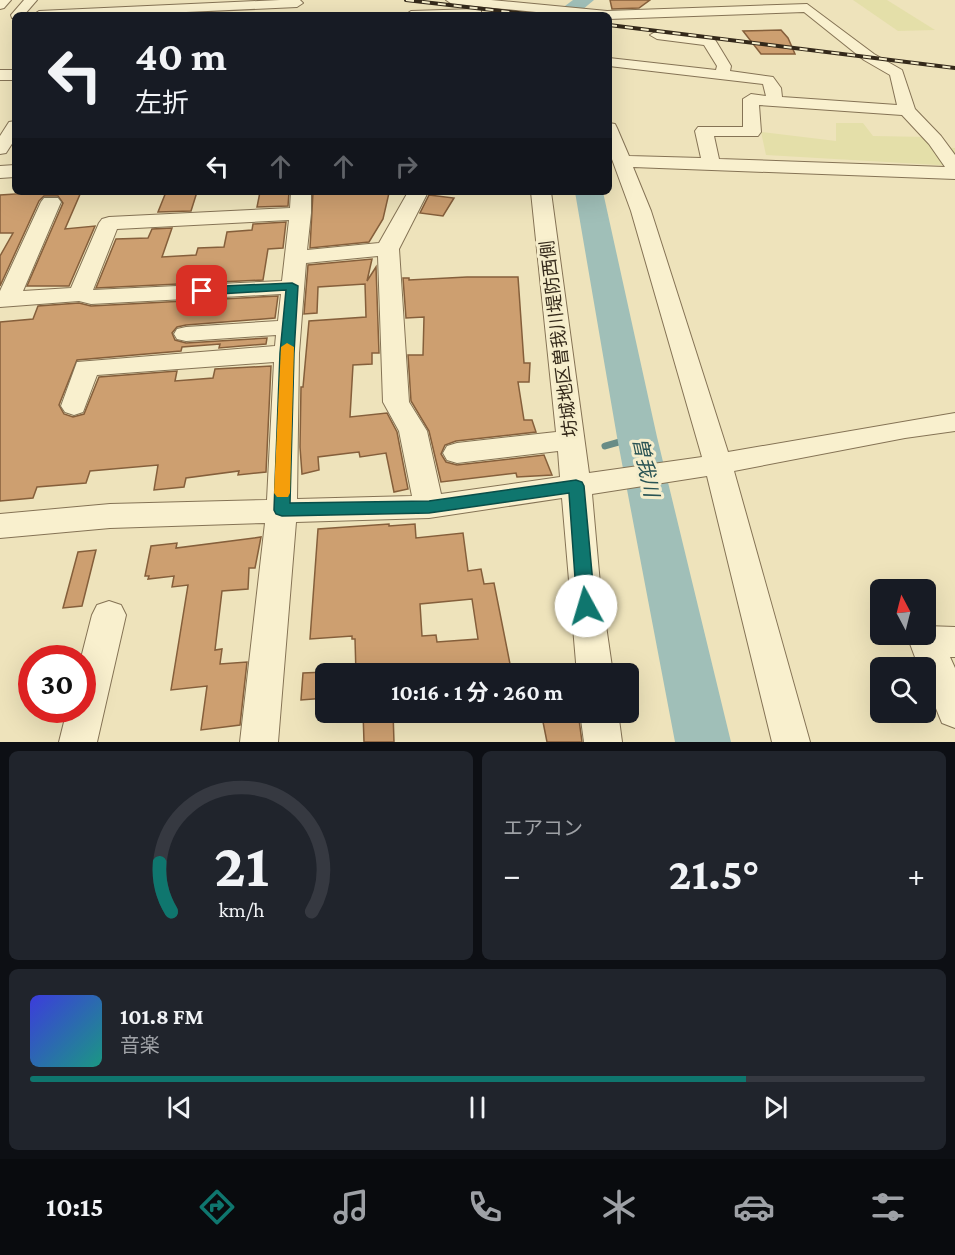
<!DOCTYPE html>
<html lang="ja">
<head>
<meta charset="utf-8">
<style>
  body { margin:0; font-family:"Crimson Pro","Noto Sans JP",serif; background:#20242c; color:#f1f3f6; height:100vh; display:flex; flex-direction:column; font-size:22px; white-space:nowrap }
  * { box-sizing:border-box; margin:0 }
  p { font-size:20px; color:#9ea1a6 }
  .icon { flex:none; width:33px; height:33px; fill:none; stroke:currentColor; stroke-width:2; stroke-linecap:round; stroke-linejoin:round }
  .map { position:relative; height:742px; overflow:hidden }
  .drawer { display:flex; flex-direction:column; gap:9px; padding:9px; background:#0d0f14; flex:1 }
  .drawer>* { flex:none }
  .guide { position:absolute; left:12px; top:12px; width:600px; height:183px; border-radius:9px; box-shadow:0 6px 24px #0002; background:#171b24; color:#f1f3f6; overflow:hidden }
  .needle { width:39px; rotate:353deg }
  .fabs { position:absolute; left:870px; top:579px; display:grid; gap:12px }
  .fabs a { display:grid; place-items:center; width:66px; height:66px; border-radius:9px; background:#171b24; box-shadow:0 6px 24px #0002; font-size:30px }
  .speed { position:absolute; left:18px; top:645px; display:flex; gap:12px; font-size:30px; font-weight:700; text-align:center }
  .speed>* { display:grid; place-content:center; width:78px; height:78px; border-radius:50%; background:#171b24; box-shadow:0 6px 24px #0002; line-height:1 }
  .speed .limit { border:9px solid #d22; background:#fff; color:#111 }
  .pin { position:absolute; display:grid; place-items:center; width:51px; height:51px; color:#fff; margin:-26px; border-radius:12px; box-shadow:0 3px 9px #0006 }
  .me { position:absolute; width:66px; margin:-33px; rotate:354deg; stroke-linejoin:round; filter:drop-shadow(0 0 4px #0008) }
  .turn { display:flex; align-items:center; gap:21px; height:126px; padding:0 24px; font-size:27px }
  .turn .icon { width:78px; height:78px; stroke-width:2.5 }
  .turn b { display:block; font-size:42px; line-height:51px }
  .lanes { display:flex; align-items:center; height:57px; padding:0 24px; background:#0003; justify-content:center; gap:30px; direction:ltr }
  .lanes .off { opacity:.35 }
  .big { font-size:45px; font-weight:700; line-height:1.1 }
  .drawer .card { flex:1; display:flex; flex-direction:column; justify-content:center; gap:9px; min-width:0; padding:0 21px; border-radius:9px; background:#20242c }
  .drawer .dial { align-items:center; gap:0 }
  .dial svg { height:156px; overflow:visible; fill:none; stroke:#363941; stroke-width:7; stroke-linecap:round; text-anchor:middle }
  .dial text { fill:#f1f3f6; stroke:none }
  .song { display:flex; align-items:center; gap:18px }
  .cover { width:72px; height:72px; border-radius:9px; background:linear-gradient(135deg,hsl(240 70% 55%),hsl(170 70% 35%)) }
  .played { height:6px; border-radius:3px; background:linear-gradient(90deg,#0f766e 80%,#363941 80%) }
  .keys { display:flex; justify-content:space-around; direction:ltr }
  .heat { display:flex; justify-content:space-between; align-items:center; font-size:33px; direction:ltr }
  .drawer .tiles { flex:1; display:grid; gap:9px; grid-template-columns:1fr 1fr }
  .card:last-child { grid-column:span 2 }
  .trip { position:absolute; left:315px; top:663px; width:324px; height:60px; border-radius:9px; background:#171b24; box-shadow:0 6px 24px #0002; font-weight:700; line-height:60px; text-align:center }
  .dock { display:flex; height:96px; justify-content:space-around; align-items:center; background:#090b0e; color:#9ea1a6 }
  .dock .icon { width:42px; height:42px }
  .dock .selected { color:#0f766e }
  .dock b { font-size:27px; color:#f1f3f6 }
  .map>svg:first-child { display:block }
  .farmland { fill:#e4dfa9 }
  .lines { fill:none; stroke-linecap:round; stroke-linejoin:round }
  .stream { stroke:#688c86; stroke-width:7 }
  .river { fill:#a0bfb8; fill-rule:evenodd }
  .building { fill:#cd9f70; stroke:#855f3b; stroke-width:1.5; fill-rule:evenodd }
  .minor-casing { stroke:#857355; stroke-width:2 }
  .minor { fill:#f9f0ce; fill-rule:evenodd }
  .rail-casing { stroke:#34291a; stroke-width:4 }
  .rail { stroke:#f5edcb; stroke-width:2; stroke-dasharray:8; stroke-linecap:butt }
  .route { fill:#0f766e; stroke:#0a4d48; stroke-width:1.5 }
  .slow { fill:#f59e0b }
  .labels { text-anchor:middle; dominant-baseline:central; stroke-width:6; stroke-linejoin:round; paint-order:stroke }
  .street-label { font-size:18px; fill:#34291a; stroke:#f5edcb }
  .water-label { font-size:20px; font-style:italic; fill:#295354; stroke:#f5edcb }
</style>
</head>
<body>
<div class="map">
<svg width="955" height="742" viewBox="0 0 955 742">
  <rect width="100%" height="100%" fill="#eee3bb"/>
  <g class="farmland">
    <polygon points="853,0 887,0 935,30 898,31"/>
    <polygon points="836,123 863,123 873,136 928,137 936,147 955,148 955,166 766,155 761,132 836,141"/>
  </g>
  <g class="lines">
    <polyline class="stream" points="605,446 637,437"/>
    <g class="river">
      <polygon points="573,0 594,0 576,15 553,15"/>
      <polygon points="575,192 603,192 657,437 731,742 675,742 617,437"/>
    </g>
  </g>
  <g class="building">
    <polygon points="610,0 650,0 639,8 612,9"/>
    <polygon points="781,30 788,38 795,54 761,54 743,31"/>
    <polygon points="46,192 81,192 65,229 95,226 69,286 27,286 63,203 58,196 44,196 39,201 0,286 0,256 13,233 0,233 0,195"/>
    <polygon points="166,192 197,192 191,211 158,212"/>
    <polygon points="260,192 289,192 288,206 257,207"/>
    <polygon points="313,192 387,192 389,193 383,219 369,242 310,248"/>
    <polygon points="429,195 454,198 443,216 420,213"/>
    <polygon points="286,222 283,248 268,249 263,280 96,288 116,239 148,238 152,229 172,228 162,257 196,255 198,248 224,247 227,232 252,230 253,224"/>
    <polygon points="372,259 367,281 376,267 379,353 372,353 372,364 353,365 350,417 387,413 397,432 408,489 394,492 386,453 360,457 359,452 350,453 318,457 319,470 302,474 300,447 301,387 303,387 309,321 366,317 365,284 318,287 317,313 304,314 308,265"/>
    <polygon points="467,277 518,277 524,363 530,363 529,382 518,382 524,420 532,420 536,432 456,441 445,445 441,454 446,462 457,465 544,455 552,475 517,477 516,473 441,482 429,431 411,401 408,355 423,355 424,317 406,318 403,278 409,278 409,280"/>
    <polygon points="278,296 275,318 186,325 177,327 172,333 175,340 186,343 267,338 266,344 219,348 220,344 182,347 181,351 77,360 59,405 64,414 73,417 84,414 99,377 177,371 175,381 213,378 215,369 271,366 266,472 238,475 239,471 186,478 184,487 154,490 158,465 90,471 86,483 37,487 33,498 0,501 0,322 33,319 38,306 79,303 91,306"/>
    <path d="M389,524V526L415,524L416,538L463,533L468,571L481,569L484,584L494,583L512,674H356L355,639H352V636L310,639L318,529ZM472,599L478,639L437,642L436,635L422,636L420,604Z"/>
    <polygon points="261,537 255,568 249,568 248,589 222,591 215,650 222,649 220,664 247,662 240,725 201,730 207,686 171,690 188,585 172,587 174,576 148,579 149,576 145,576 151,546 177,543 176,548"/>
    <polygon points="96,550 82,606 63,608 78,552"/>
    <polygon points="326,672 326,698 301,700 303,673"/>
    <polygon points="363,712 393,712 394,742 364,742"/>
    <polygon points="541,712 578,712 582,742 547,742"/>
  </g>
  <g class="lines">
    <g class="minor-casing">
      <g id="minor">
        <polygon points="0,0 11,0 4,8 0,9"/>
        <polygon points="24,0 37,0 24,15 15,15 15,18 12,18 11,15"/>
        <polygon points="280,0 300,0 303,3 297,7 122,15 33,15 39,11"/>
        <path d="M446,0H491L607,11L807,4L874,54L902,70L915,109L941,136L955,155V179L633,167L651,211L728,452L955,413V431L905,438L734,471L810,742H772L707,476L592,494L600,584L613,674H577L562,498L429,518L296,522L278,742H240L265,523L110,528L0,538V514L110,504L267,500L274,362L97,375L83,412L74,415L65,412L61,406L77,362L275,346L276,335L186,341L177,339L174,334L177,329L186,327L278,321L281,294L91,304L79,301L0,307V291L41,202L44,198H58L61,202L23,291L71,288L99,223L102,219L109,217L290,208L291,192H311V213L307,250L379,243L408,192H428L399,249L409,402L427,431L441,494L560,477L558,451L457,463L447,460L443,453L447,446L457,443L556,432L531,192H551L589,473L702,457L631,211L609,151V123L615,124L617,128L629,156L701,158L695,131L698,127H743V99L751,94L766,96L763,84L609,66V58L716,70L717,66L704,45L657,39L650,35L657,31L709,37L714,38L731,66L730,71L773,77L781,88L782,97L897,105L890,75L864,60L804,12L609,19V15H567L452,4ZM759,105L902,115L929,144L945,167L719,159L714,136H758L761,132ZM289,220L282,281L93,290L117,229ZM378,256L383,402L399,431L412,496L297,499L299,353L306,263Z"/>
        <polygon points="476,9 481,10 481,15 405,15 411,11"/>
        <rect x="0" y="70" width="15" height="10"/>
        <polygon points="15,121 15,139 6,153 0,154 0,136 9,122"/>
        <polygon points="15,165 15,177 0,178 0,166"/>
        <polygon points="109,601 121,605 126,615 97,742 59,742 67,710 82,710 82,658 81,658 92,615 97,605"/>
        <polygon points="926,626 955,627 955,657 950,657 955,668 955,728 942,723 926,684 926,668 919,668 909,641 912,634 926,634"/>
        <polygon points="580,712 618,712 622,742 584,742"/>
      </g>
    </g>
    <use href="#minor" class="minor"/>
    <g class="rail-casing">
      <g id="rail">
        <polyline points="406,0 535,15"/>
        <polyline points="609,25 955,68"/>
      </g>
    </g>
    <use href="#rail" class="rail"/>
  </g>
  <polygon class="route" points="292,283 298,286 294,353 290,503 429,501 576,480 582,482 584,486 595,606 593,612 586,614 580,612 577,606 569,493 429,513 282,516 276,514 274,510 280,353 286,290 202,295 196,291 202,287"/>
  <polygon class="slow" points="287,343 294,347 290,493 288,497 277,497 274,493 281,347"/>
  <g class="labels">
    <g class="street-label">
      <text transform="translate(559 339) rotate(-97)">坊城地区曽我川堤防西側</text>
    </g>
    <g class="water-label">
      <text transform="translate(646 467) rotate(78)">曽我川</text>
    </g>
  </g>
</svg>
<div class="fabs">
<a><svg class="needle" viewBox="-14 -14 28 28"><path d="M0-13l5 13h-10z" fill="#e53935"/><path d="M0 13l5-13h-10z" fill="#9ea1a6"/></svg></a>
<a><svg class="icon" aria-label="search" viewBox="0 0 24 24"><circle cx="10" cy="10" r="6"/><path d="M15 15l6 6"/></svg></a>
</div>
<div class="speed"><div class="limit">30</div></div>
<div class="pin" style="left:202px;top:291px;background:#d93025"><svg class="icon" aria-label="arrive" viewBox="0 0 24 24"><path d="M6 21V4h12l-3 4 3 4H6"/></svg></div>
<svg class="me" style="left:586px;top:606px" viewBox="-20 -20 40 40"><circle r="19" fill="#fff"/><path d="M0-13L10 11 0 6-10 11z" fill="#0f766e"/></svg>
<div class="trip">10:16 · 1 分 · 260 m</div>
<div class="guide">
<div class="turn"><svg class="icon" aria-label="left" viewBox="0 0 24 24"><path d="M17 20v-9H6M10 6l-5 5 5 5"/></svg><div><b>40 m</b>左折</div></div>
<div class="lanes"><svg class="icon" aria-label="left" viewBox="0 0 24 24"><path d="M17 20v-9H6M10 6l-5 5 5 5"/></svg><svg class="icon off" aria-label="ahead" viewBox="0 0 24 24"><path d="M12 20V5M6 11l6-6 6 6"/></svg><svg class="icon off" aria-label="ahead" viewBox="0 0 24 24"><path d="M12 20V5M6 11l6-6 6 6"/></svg><svg class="icon off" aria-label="right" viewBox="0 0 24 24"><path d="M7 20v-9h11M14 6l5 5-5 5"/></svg></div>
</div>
</div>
<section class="drawer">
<div class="tiles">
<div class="card dial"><svg viewBox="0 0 100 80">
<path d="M14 69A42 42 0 1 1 86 69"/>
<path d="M14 69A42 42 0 0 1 8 44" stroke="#0f766e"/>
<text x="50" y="56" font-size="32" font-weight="700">21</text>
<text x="50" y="72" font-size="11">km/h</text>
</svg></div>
<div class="card"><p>エアコン</p>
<div class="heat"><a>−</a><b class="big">21.5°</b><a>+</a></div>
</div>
<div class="card">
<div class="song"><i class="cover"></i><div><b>101.8 FM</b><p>音楽</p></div></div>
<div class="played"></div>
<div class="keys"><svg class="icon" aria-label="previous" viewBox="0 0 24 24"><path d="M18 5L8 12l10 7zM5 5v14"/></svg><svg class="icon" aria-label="pause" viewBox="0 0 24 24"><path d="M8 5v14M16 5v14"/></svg><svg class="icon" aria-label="next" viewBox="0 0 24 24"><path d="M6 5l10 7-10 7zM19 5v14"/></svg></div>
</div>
</div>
</section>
<nav class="dock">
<b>10:15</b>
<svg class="icon selected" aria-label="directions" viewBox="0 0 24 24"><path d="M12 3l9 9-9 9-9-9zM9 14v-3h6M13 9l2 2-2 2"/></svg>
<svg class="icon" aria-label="music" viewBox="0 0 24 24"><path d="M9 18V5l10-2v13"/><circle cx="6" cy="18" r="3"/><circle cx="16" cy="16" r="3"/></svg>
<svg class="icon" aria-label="phone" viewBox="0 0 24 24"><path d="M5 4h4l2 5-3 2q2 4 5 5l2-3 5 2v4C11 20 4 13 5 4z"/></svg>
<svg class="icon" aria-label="climate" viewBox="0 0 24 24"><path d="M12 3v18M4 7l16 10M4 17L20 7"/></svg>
<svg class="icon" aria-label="car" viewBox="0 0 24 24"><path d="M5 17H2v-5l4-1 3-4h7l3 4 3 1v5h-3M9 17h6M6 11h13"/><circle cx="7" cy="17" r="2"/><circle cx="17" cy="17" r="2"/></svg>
<svg class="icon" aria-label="filters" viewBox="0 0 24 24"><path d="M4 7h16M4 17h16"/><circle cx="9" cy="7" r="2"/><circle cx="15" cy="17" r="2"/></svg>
</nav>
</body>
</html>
